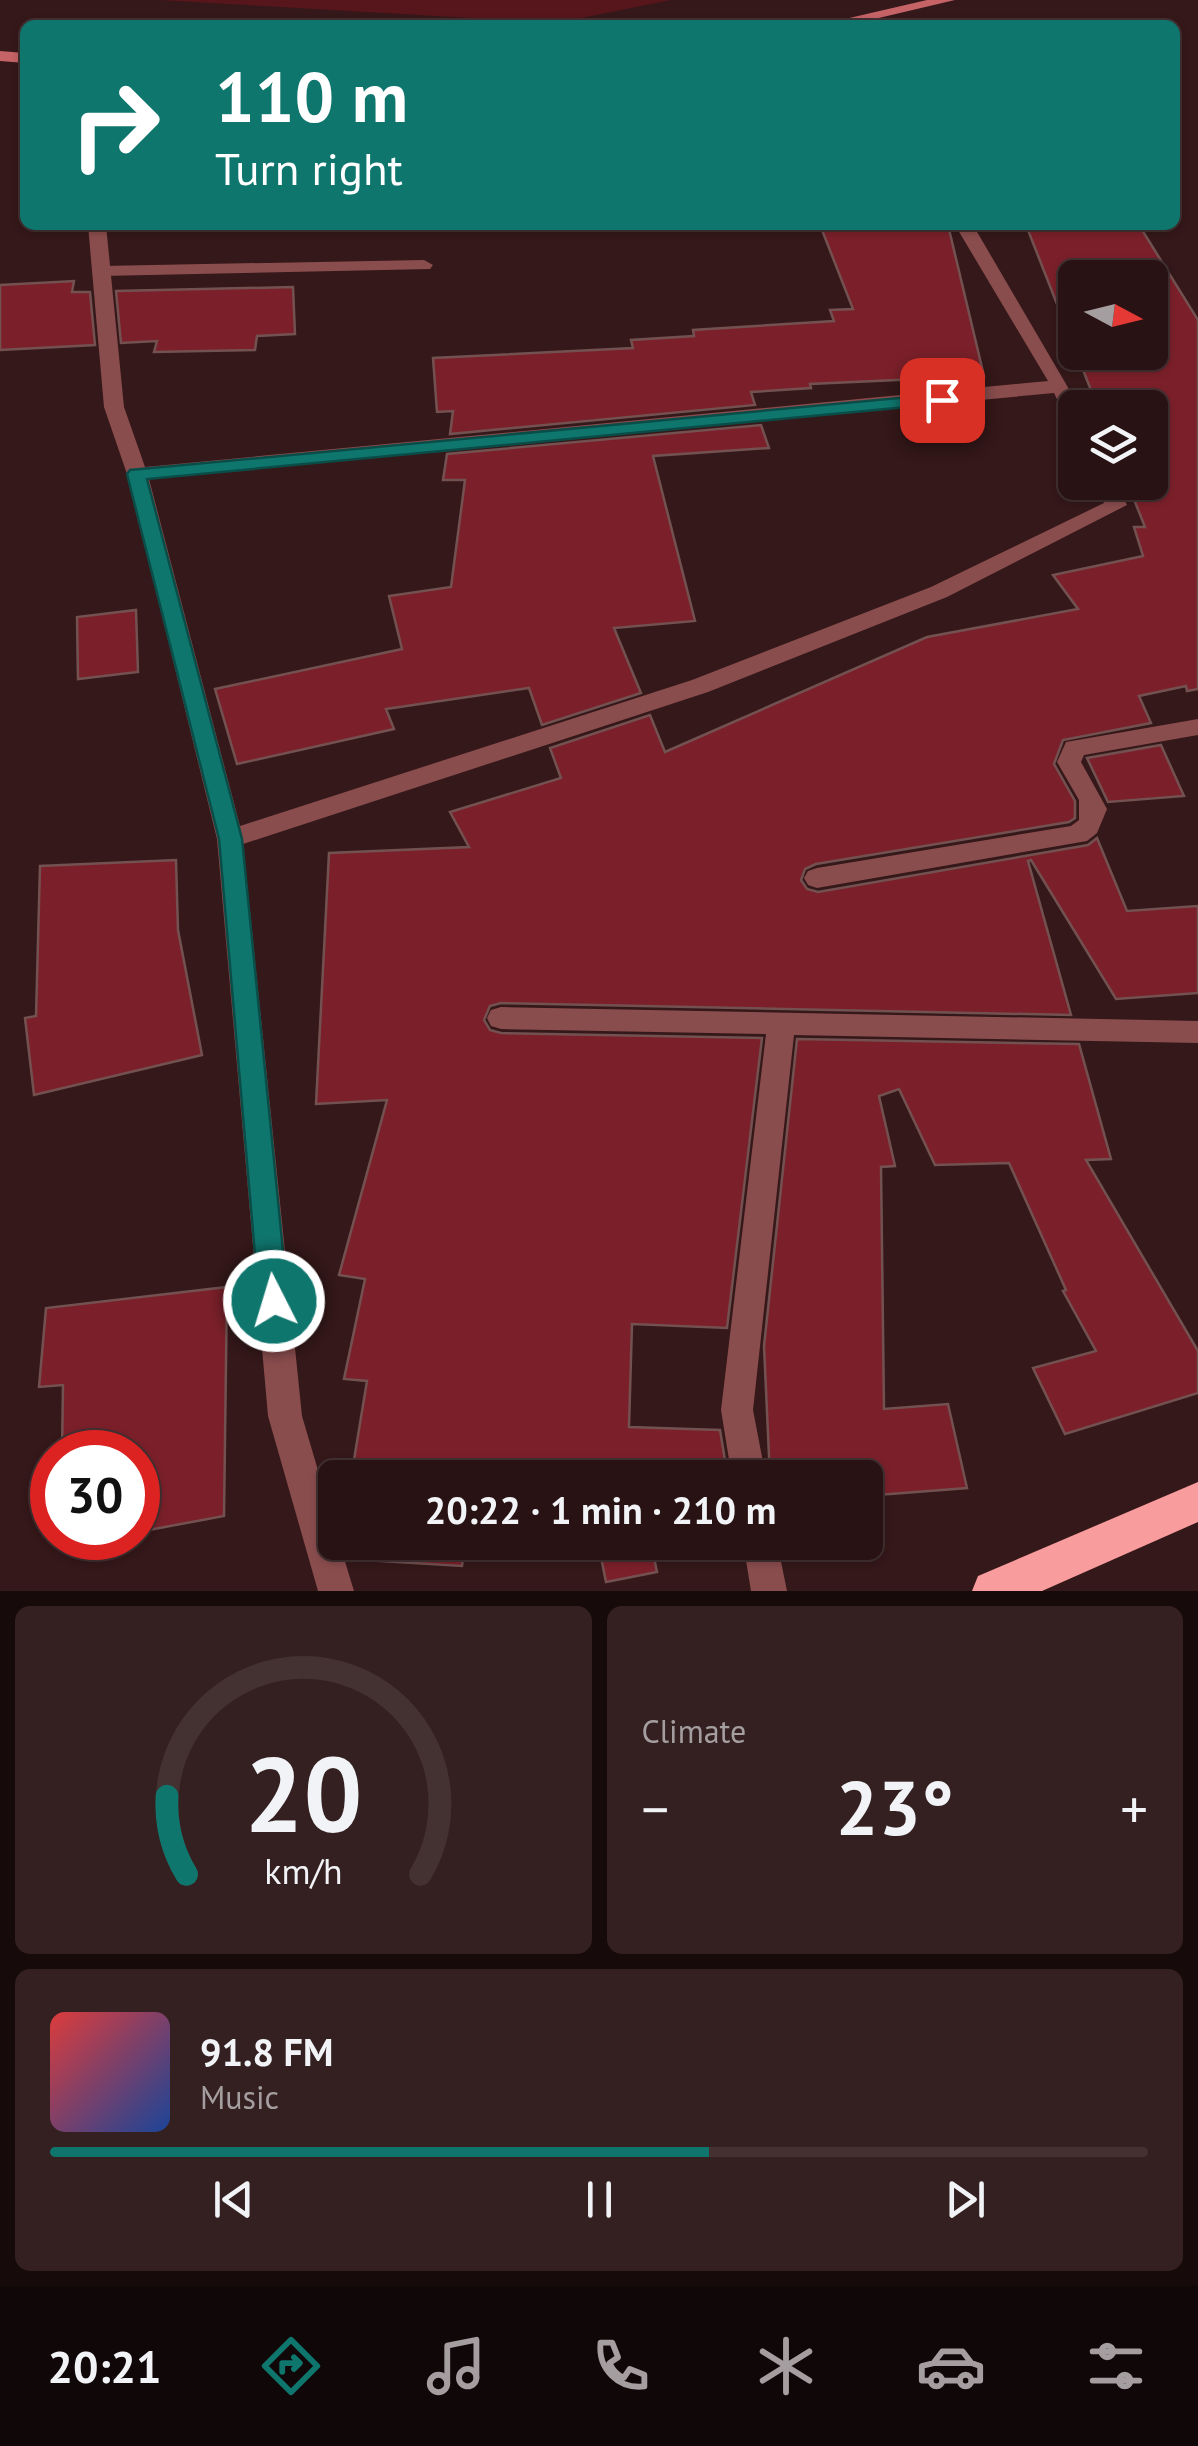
<!DOCTYPE html>
<html lang="en">
<head>
<meta charset="utf-8">
<style>
  body { margin:0; font-family:"PT Sans",sans-serif; background:#342021; color:#f1f3f6; height:100vh; display:flex; flex-direction:column; font-size:38px; white-space:nowrap }
  * { box-sizing:border-box; margin:0 }
  p { font-size:32px; color:#a59ea0 }
  .icon { flex:none; width:55px; height:55px; fill:none; stroke:currentColor; stroke-width:2; stroke-linecap:round; stroke-linejoin:round }
  .map { position:relative; height:1591px; overflow:hidden }
  .sheet { display:flex; flex-direction:column; gap:15px; padding:15px; background:#160a0a; flex:1 }
  .sheet>* { flex:none }
  .top-card { position:absolute; left:20px; top:20px; width:1160px; height:210px; border-radius:15px; box-shadow:0 2px 8px #0004,0 0 0 2px #443233; background:#0f766e; color:#fff; overflow:hidden }
  .needle { width:65px; rotate:97deg }
  .buttons { position:absolute; left:1058px; top:260px; display:grid; gap:20px }
  .buttons a { display:grid; place-items:center; width:110px; height:110px; border-radius:15px; background:#281213; box-shadow:0 2px 8px #0004,0 0 0 2px #443233; font-size:50px }
  .speed { position:absolute; left:30px; top:1430px; display:flex; gap:20px; font-size:50px; font-weight:700; text-align:center }
  .speed>* { display:grid; place-content:center; width:130px; height:130px; border-radius:50%; background:#281213; box-shadow:0 2px 8px #0004,0 0 0 2px #443233; line-height:1 }
  .speed .limit { border:15px solid #d22; background:#fff; color:#111 }
  .pin { position:absolute; display:grid; place-items:center; width:85px; height:85px; color:#fff; margin:-42px; border-radius:20px; box-shadow:0 5px 15px #0006 }
  .me { position:absolute; width:110px; margin:-55px; rotate:355deg; stroke-linejoin:round; filter:drop-shadow(0 0 8px #0008) }
  .turn { display:flex; align-items:center; gap:35px; height:210px; padding:0 30px; font-size:45px }
  .turn .icon { width:130px; height:130px; stroke-width:2.5 }
  .turn b { display:block; font-size:70px; line-height:85px }
  .big { font-size:75px; font-weight:700; line-height:1.1 }
  .sheet .tile { flex:1; display:flex; flex-direction:column; justify-content:center; gap:15px; min-width:0; padding:0 35px; border-radius:15px; background:#342021 }
  .sheet .dial { align-items:center; gap:0 }
  .dial svg { height:260px; overflow:visible; fill:none; stroke:#443233; stroke-width:7; stroke-linecap:round; text-anchor:middle }
  .dial text { fill:#f1f3f6; stroke:none }
  .song { display:flex; align-items:center; gap:30px }
  .cover { width:120px; height:120px; border-radius:15px; background:linear-gradient(135deg,hsl(0 70% 55%),hsl(220 70% 35%)) }
  .played { height:10px; border-radius:5px; background:linear-gradient(90deg,#0f766e 60%,#443233 60%) }
  .keys { display:flex; justify-content:space-around; direction:ltr }
  .heat { display:flex; justify-content:space-between; align-items:center; font-size:55px; direction:ltr }
  .sheet .tiles { flex:1; display:grid; gap:15px; grid-template-columns:1fr 1fr }
  .tile:last-child { grid-column:span 2 }
  .trip { position:absolute; left:318px; top:1460px; width:565px; height:100px; border-radius:15px; background:#281213; box-shadow:0 2px 8px #0004,0 0 0 2px #443233; font-weight:700; line-height:100px; text-align:center }
  .tab-bar { display:flex; height:160px; justify-content:space-around; align-items:center; background:#100708; color:#a59ea0 }
  .tab-bar .icon { width:70px; height:70px }
  .tab-bar .active { color:#0f766e }
  .tab-bar b { font-size:45px; color:#f1f3f6 }
  .map>svg:first-child { display:block }
  .green { fill:#56161c }
  .building { fill:#7b202a; stroke:#735151; stroke-width:2.5 }
  .lines { fill:none; stroke-linecap:round; stroke-linejoin:round }
  .lane { fill:#8a4d4e; fill-rule:evenodd }
  .street { fill:#8a4d4e; fill-rule:evenodd }
  .secondary { fill:#c56366; fill-rule:evenodd }
  .highway { fill:#f89c9d; fill-rule:evenodd }
  .route { fill:#0f766e; stroke:#0a4d48; stroke-width:2.5 }
</style>
</head>
<body>
<div class="map">
<svg width="1198" height="1591" viewBox="0 0 1198 1591">
  <rect width="100%" height="100%" fill="#351819"/>
  <polygon class="green" points="159,0 671,0 556,23"/>
  <g class="building">
    <polygon points="820,225 948,225 984,376 810,384 811,388 751,392 755,405 450,434 453,411 437,412 433,358 633,348 631,340 694,336 693,330 834,321 830,310 853,309"/>
    <polygon points="1026,225 1139,225 1198,320 1198,689 1187,691 1186,686 1139,696 1151,723 1063,740 1054,764 1075,801 1075,818 1069,822 816,864 805,869 801,880 807,889 818,892 1088,845 1097,838 1127,911 1198,906 1198,993 1116,999 1031,860 1028,861 1071,1015 501,1003 490,1006 484,1020 490,1030 501,1033 762,1038 727,1328 632,1324 629,1427 720,1430 728,1478 351,1478 367,1381 344,1379 365,1279 339,1275 387,1100 316,1104 329,853 469,847 450,812 561,778 550,748 650,715 665,752 927,637 1078,609 1053,575 1143,556 1134,527 1145,527 1127,482 1150,482 1150,408 1098,408 1076,352 1150,352 1150,278 1075,278 1075,350"/>
    <polygon points="74,281 72,292 90,292 95,345 0,350 0,285"/>
    <polygon points="293,287 295,334 257,336 255,350 154,352 157,341 121,343 116,291"/>
    <polygon points="761,425 769,448 653,456 695,621 614,628 641,693 542,725 529,688 386,709 394,729 237,764 215,689 402,649 389,596 451,587 465,480 443,480 447,454"/>
    <polygon points="136,610 138,672 78,679 77,617"/>
    <polygon points="1161,745 1184,796 1108,802 1087,758"/>
    <polygon points="176,860 178,930 202,1055 34,1095 25,1018 36,1016 40,866"/>
    <polygon points="797,1039 1079,1044 1111,1159 1086,1160 1198,1351 1198,1393 1065,1434 1033,1368 1096,1351 1063,1291 1066,1290 1009,1163 935,1165 899,1089 879,1096 895,1166 881,1167 884,1409 948,1404 967,1488 865,1496 865,1478 770,1478 764,1346"/>
    <polygon points="227,1287 224,1516 138,1532 138,1452 62,1452 63,1385 39,1387 46,1308"/>
    <polygon points="343,1542 465,1542 462,1566 348,1559"/>
    <polygon points="598,1542 739,1542 740,1547 651,1543 657,1572 606,1582"/>
  </g>
  <g class="lines">
    <polygon class="lane" points="424,260 433,265 430,269 101,276 92,271 101,266"/>
    <g class="street">
      <polygon points="88,225 106,225 124,407 145,467 1048,381 955,225 973,225 1080,408 1075,408 1075,424 1068,422 1054,393 149,479 240,826 692,680 931,587 1104,503 1095,482 1116,482 1127,505 947,597 708,692 243,844 302,1416 335,1528 335,1542 339,1542 354,1591 318,1591 268,1416 217,839 127,474 104,407"/>
      <polygon points="1198,719 1198,735 1084,755 1081,762 1107,809 1097,833 1087,841 817,888 808,885 804,878 808,871 817,868 1071,826 1079,820 1079,800 1057,762 1066,742"/>
      <polygon points="501,1007 1198,1021 1198,1043 794,1035 753,1410 766,1478 732,1478 721,1410 766,1034 501,1029 491,1026 487,1018 491,1010"/>
      <polygon points="743,1542 777,1542 787,1591 751,1591"/>
    </g>
    <g class="secondary">
      <polygon points="927,0 955,0 849,25 819,25"/>
      <polygon points="0,51 25,53 25,63 0,61"/>
    </g>
    <polygon class="highway" points="1198,1482 1198,1522 1042,1591 972,1591 978,1576"/>
  </g>
  <polygon class="route" points="942,394 949,396 949,403 147,479 242,839 288,1301 284,1310 274,1314 264,1310 259,1301 219,839 127,474 130,470"/>
</svg>
<div class="buttons">
<a><svg class="needle" viewBox="-14 -14 28 28"><path d="M0-13l5 13h-10z" fill="#e53935"/><path d="M0 13l5-13h-10z" fill="#a59ea0"/></svg></a>
<a><svg class="icon" aria-label="layers" viewBox="0 0 24 24"><path d="M12 4l9 5-9 5-9-5zM3 14l9 5 9-5"/></svg></a>
</div>
<div class="speed"><div class="limit">30</div></div>
<div class="pin" style="left:942px;top:400px;background:#d93025"><svg class="icon" aria-label="arrive" viewBox="0 0 24 24"><path d="M6 21V4h12l-3 4 3 4H6"/></svg></div>
<svg class="me" style="left:274px;top:1301px" viewBox="-20 -20 40 40"><circle r="17" fill="#0f766e" stroke="#fff" stroke-width="3"/><path d="M0-11L8 9 0 5-8 9z" fill="#fff"/></svg>
<div class="trip">20:22 · 1 min · 210 m</div>
<div class="top-card">
<div class="turn"><svg class="icon" aria-label="right" viewBox="0 0 24 24"><path d="M7 20v-9h11M14 6l5 5-5 5"/></svg><div><b>110 m</b>Turn right</div></div>
</div>
</div>
<section class="sheet">
<div class="tiles">
<div class="tile dial"><svg viewBox="0 0 100 80">
<path d="M14 69A42 42 0 1 1 86 69"/>
<path d="M14 69A42 42 0 0 1 8 45" stroke="#0f766e"/>
<text x="50" y="56" font-size="32" font-weight="700">20</text>
<text x="50" y="72" font-size="11">km/h</text>
</svg></div>
<div class="tile"><p>Climate</p>
<div class="heat"><a>−</a><b class="big">23°</b><a>+</a></div>
</div>
<div class="tile">
<div class="song"><i class="cover"></i><div><b>91.8 FM</b><p>Music</p></div></div>
<div class="played"></div>
<div class="keys"><svg class="icon" aria-label="previous" viewBox="0 0 24 24"><path d="M18 5L8 12l10 7zM5 5v14"/></svg><svg class="icon" aria-label="pause" viewBox="0 0 24 24"><path d="M8 5v14M16 5v14"/></svg><svg class="icon" aria-label="next" viewBox="0 0 24 24"><path d="M6 5l10 7-10 7zM19 5v14"/></svg></div>
</div>
</div>
</section>
<nav class="tab-bar">
<b>20:21</b>
<svg class="icon active" aria-label="directions" viewBox="0 0 24 24"><path d="M12 3l9 9-9 9-9-9zM9 14v-3h6M13 9l2 2-2 2"/></svg>
<svg class="icon" aria-label="music" viewBox="0 0 24 24"><path d="M9 18V5l10-2v13"/><circle cx="6" cy="18" r="3"/><circle cx="16" cy="16" r="3"/></svg>
<svg class="icon" aria-label="phone" viewBox="0 0 24 24"><path d="M5 4h4l2 5-3 2q2 4 5 5l2-3 5 2v4C11 20 4 13 5 4z"/></svg>
<svg class="icon" aria-label="climate" viewBox="0 0 24 24"><path d="M12 3v18M4 7l16 10M4 17L20 7"/></svg>
<svg class="icon" aria-label="car" viewBox="0 0 24 24"><path d="M5 17H2v-5l4-1 3-4h7l3 4 3 1v5h-3M9 17h6M6 11h13"/><circle cx="7" cy="17" r="2"/><circle cx="17" cy="17" r="2"/></svg>
<svg class="icon" aria-label="filters" viewBox="0 0 24 24"><path d="M4 7h16M4 17h16"/><circle cx="9" cy="7" r="2"/><circle cx="15" cy="17" r="2"/></svg>
</nav>
</body>
</html>
